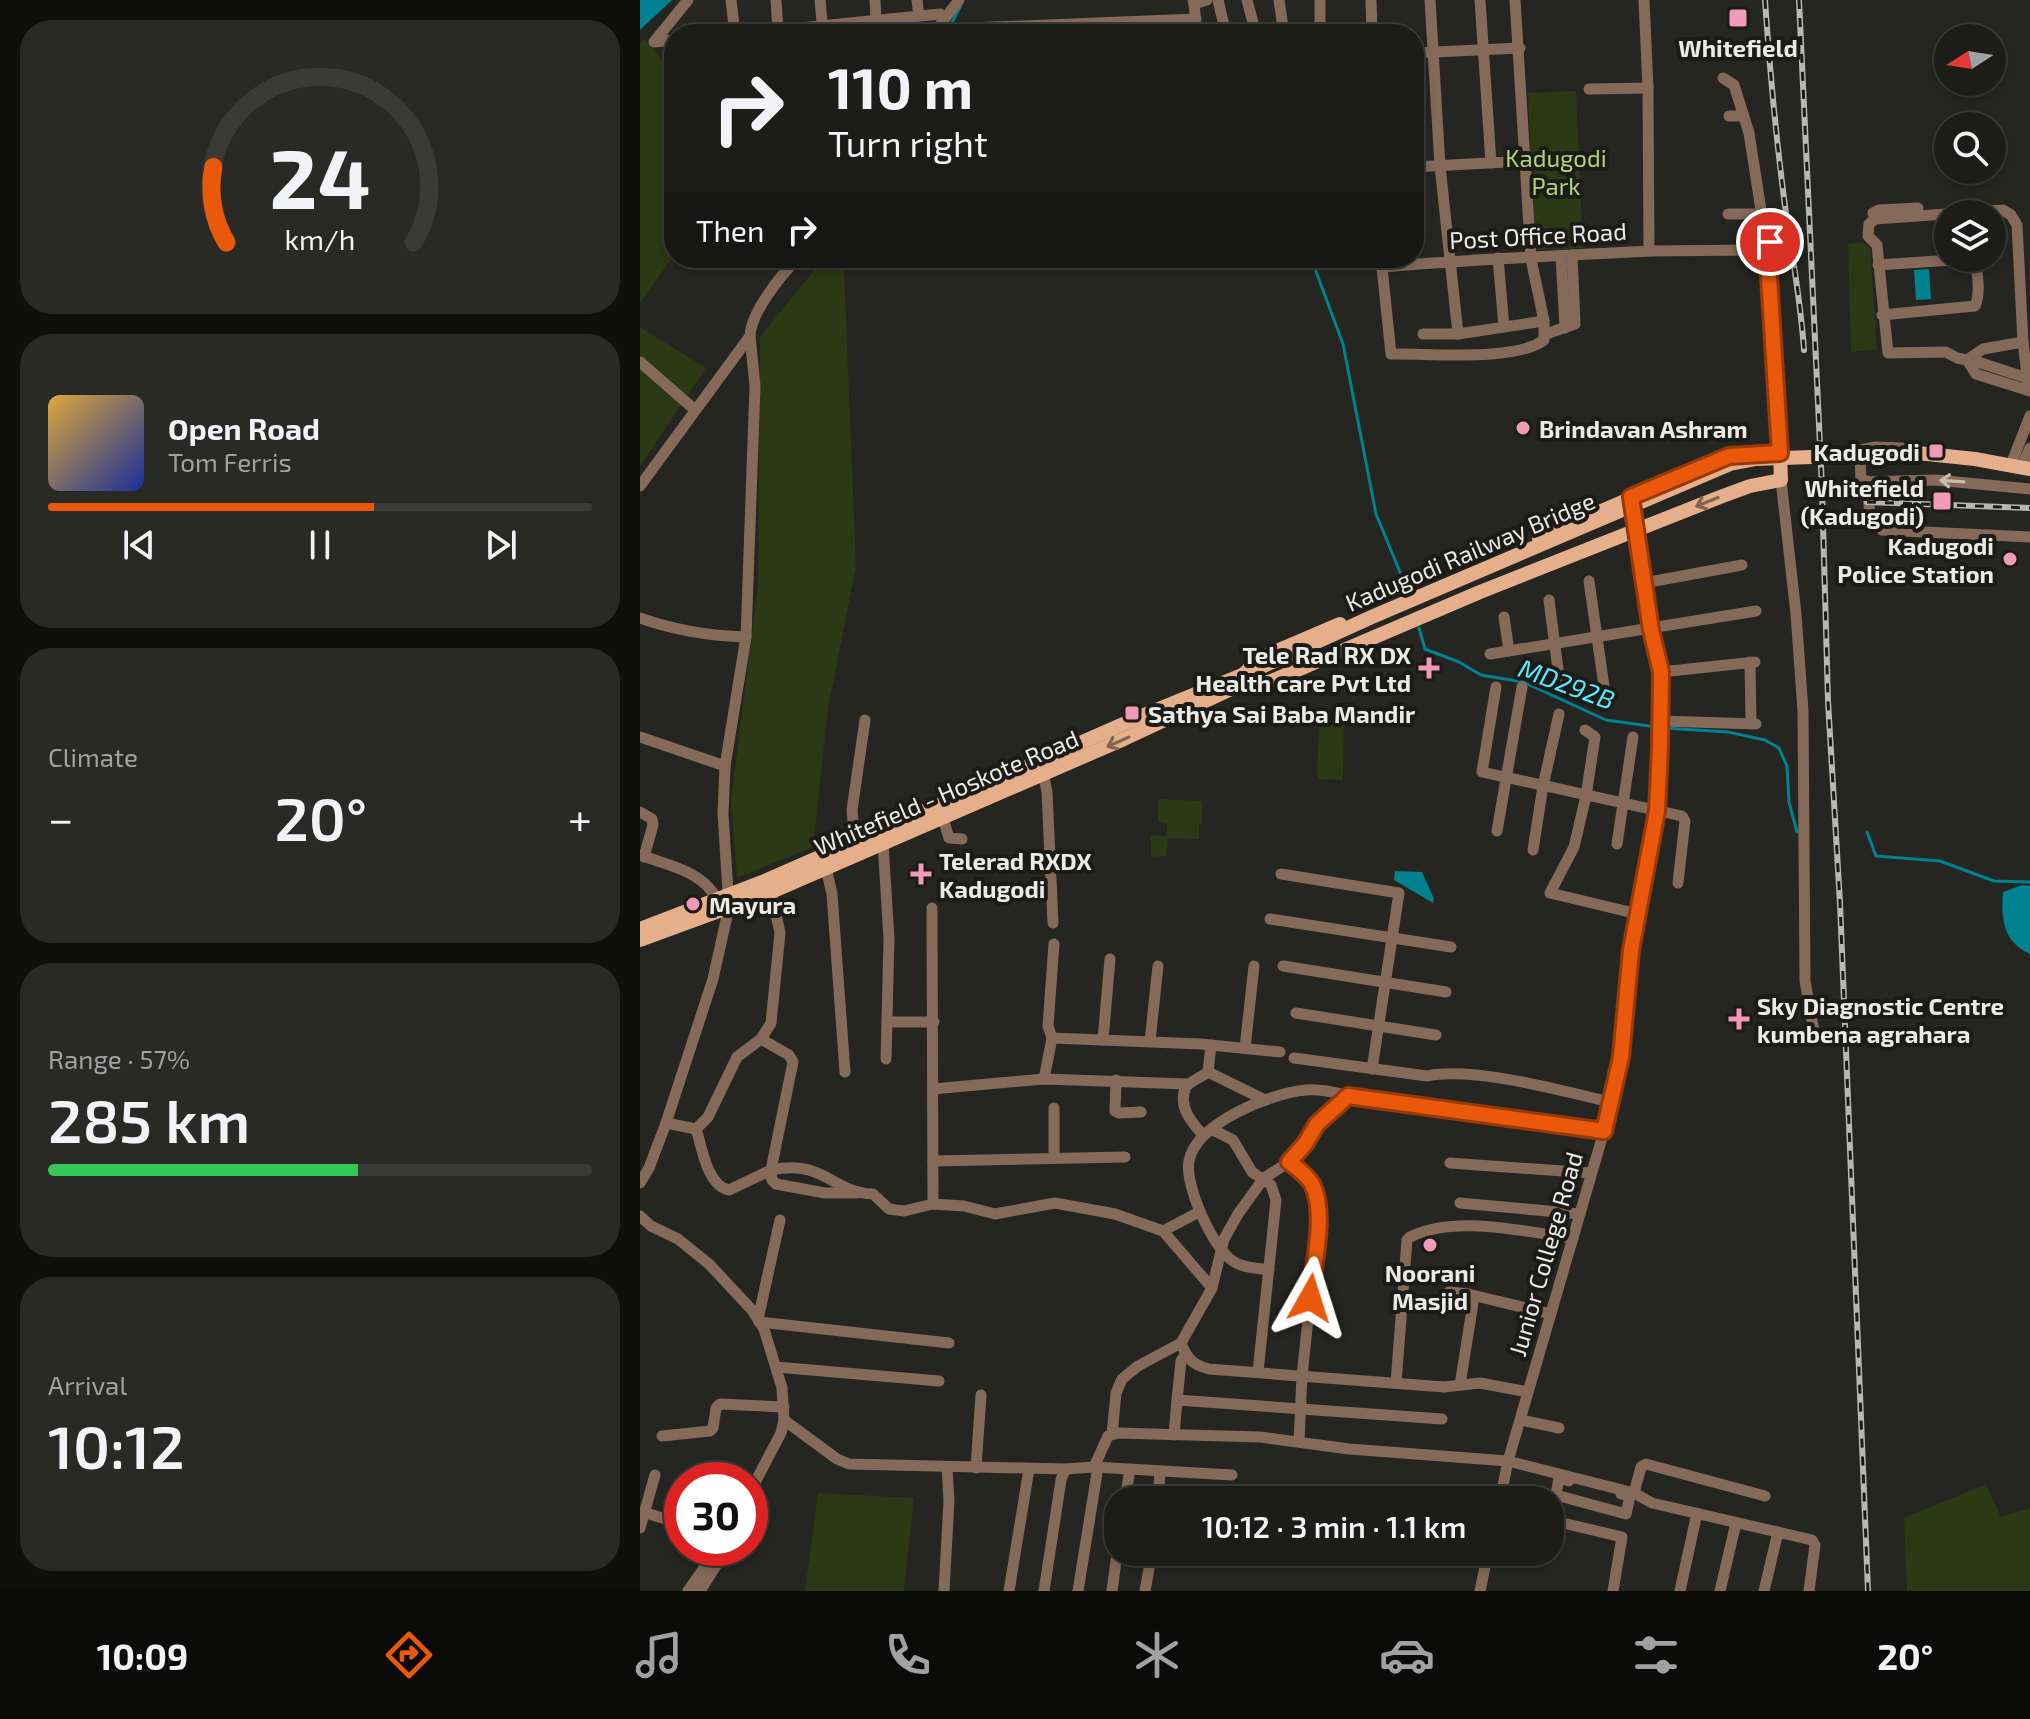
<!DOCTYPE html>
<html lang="en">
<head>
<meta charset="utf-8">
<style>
  body { margin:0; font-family:"Exo 2",sans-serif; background:#292926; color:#f1f3f6; height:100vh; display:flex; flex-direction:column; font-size:30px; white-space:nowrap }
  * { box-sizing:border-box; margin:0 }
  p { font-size:26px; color:#a0a1a2 }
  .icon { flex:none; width:44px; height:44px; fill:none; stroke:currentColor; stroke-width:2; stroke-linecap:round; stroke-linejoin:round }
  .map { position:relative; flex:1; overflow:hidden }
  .details { display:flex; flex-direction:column; gap:20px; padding:20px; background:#0f0f0e; width:640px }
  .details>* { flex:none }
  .banner { position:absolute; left:24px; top:24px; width:760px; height:244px; border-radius:32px; box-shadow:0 4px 12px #0003,0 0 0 2px #3a3a38; background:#1c1c19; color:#f1f3f6; overflow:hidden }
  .needle { width:52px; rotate:258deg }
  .tools { position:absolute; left:1294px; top:24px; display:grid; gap:16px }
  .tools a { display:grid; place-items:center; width:72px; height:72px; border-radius:50%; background:#1c1c19; box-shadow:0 4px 12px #0003,0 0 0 2px #3a3a38; font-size:40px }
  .speed { position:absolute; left:24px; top:1462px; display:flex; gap:16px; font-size:40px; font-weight:700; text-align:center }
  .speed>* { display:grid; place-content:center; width:104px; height:104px; border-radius:50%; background:#1c1c19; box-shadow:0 4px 12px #0003,0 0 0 2px #3a3a38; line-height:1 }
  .speed .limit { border:12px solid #d22; background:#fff; color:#111 }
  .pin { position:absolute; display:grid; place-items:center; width:68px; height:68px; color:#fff; margin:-34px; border:4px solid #fff; border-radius:50%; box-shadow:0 2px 8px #0007 }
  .me { position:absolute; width:88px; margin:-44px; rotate:6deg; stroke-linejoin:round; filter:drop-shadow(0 0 6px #0008) }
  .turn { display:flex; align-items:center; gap:28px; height:168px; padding:0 32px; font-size:36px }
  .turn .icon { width:104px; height:104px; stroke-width:2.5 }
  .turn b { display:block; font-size:56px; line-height:68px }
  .then { display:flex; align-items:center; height:76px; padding:0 32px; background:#0003; gap:16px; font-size:30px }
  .big { font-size:60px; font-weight:600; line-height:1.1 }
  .details .card { flex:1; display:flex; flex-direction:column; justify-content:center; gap:12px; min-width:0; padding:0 28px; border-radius:32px; background:#292926 }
  .details .dial { align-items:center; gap:0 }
  .dial svg { height:208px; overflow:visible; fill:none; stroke:#3a3a38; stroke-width:7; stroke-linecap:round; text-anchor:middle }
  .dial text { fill:#f1f3f6; stroke:none }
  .song { display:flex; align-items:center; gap:24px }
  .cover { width:96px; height:96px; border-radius:12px; background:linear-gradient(135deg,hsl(40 70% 55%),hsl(230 70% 35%)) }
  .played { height:8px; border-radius:4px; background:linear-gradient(90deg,#ea580c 60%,#3a3a38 60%) }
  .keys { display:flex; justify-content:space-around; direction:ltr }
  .heat { display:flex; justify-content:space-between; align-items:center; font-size:44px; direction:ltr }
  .charge { height:12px; border-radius:6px; background:linear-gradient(90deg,#34c759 57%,#3a3a38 0) }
  .trip { position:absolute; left:464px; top:1486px; width:460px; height:80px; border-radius:32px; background:#1c1c19; box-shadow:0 4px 12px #0003,0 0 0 2px #3a3a38; font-weight:600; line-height:80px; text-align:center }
  .tab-bar { display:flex; height:128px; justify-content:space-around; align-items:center; background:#0b0b0a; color:#a0a1a2 }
  .tab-bar .icon { width:56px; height:56px }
  .tab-bar .current { color:#ea580c }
  .tab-bar b { font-size:36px; color:#f1f3f6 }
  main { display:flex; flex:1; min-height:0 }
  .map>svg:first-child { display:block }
  .green { fill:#2b3914 }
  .water { fill:#008290 }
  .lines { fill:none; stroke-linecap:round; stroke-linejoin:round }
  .stream { stroke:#008290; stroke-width:3 }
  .minor { stroke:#856a59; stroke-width:11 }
  .major { stroke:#e6af8b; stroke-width:14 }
  .rail-casing { stroke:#b7b7b4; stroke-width:6 }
  .rail { stroke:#1c1b17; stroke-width:3; stroke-dasharray:9; stroke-linecap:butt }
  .major-bridge { stroke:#e6af8b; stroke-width:14 }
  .oneway { stroke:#c7bdb5 }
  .oneway2 { stroke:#816551 }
  .route-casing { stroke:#983908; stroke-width:20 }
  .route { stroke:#ea580c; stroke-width:14 }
  .poi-dot { fill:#ef9ab8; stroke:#1c1b17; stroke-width:3 }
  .labels { text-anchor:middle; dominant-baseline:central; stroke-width:8; stroke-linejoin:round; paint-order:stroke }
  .poi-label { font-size:24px; font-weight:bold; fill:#eaeae7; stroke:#1c1b17; text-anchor:start }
  .park-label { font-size:24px; fill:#aed57a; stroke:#1c1b17 }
  .street-label { font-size:24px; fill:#eaeae7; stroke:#1c1b17 }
  .water-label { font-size:26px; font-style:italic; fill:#58ebfe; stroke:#1c1b17 }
</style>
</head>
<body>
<main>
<section class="details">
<div class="card dial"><svg viewBox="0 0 100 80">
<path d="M14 69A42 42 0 1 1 86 69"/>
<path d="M14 69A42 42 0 0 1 9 40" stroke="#ea580c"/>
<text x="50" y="56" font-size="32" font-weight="700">24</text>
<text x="50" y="72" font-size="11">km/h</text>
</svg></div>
<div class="card">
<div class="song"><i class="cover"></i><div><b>Open Road</b><p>Tom Ferris</p></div></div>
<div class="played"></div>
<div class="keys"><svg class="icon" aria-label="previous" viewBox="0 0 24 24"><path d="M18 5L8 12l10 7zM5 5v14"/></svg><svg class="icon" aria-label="pause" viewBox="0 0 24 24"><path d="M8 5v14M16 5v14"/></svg><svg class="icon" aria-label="next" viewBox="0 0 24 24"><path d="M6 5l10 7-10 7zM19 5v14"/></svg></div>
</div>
<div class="card"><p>Climate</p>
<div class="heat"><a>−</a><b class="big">20°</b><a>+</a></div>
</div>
<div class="card"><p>Range · 57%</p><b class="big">285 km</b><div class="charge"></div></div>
<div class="card"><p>Arrival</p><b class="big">10:12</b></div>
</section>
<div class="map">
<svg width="1390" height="1591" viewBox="0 0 1390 1591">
  <rect width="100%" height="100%" fill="#252521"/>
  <g class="green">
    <polygon points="4,39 34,73 34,255 0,303 0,43"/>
    <polygon points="936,91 943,248 895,250 888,93"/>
    <polygon points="1223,242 1230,248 1237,349 1211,352 1208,244"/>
    <polygon points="184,258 201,258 204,269 216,566 188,709 173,847 97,878 91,801 118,584 120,337"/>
    <polygon points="0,327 66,368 0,466"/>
    <polygon points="746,671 754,685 720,686 720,683"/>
    <polygon points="679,721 704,722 703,780 677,779"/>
    <polygon points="518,799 562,801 562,823 559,824 559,839 528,838 526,856 511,857 511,835 527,836 527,823 518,822"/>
    <polygon points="1346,1484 1361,1517 1390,1508 1390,1591 1267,1591 1264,1518"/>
    <polygon points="178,1493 274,1498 264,1591 165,1591"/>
  </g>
  <g class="water">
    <polygon points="0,0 32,0 0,30"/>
    <polygon points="1289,269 1291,299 1276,300 1274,270"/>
    <polygon points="755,871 782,872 794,899 793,903 754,880"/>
    <path d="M1382,885L1390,886V954C1363,942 1361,919 1363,892Z"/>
  </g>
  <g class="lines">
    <g class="stream">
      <polyline points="306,34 321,5"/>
      <polyline points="671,258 703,344 736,514 767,589"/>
      <polyline points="779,628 785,649 819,662 841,675 883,682 966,720 1017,727"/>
      <polyline points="1024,728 1088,732 1125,740 1139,748 1147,766 1149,802 1157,832"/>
      <polyline points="1227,832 1236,856 1300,861 1354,881 1390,882"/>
    </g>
    <g class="minor">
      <polyline points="91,0 95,34"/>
      <polyline points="136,0 138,31"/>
      <polyline points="180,0 183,33"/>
      <polyline points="235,0 236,21"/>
      <polyline points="277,0 279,16"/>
      <polyline points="553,0 554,4 567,0"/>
      <polyline points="578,0 586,34"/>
      <polyline points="607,0 616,34"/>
      <polyline points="639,0 644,34"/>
      <polyline points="680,0 680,34"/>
      <polyline points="731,0 732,34"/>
      <polyline points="790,0 800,166 818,334 904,321"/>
      <polyline points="840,0 851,163"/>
      <polyline points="1004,0 1008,88 1009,251 1113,250 1122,254 1129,266 1140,453"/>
      <polyline points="554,4 557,34"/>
      <polyline points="330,28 556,19"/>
      <polyline points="101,34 300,14"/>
      <polyline points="293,34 319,0"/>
      <polyline points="34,40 14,42 48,0"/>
      <polyline points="774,53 880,48"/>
      <polyline points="1083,78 1094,85 1109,133 1121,210 1130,242 1128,261"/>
      <polyline points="949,89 1008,88"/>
      <polyline points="1089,116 1103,116"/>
      <polyline points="774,167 886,161"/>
      <polygon points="1363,210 1371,215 1377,225 1383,342 1343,349 1327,360 1317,358 1306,352 1248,353 1237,245 1228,236 1229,224 1235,219"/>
      <polyline points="1088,214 1122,214"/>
      <polyline points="1235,219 1233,213 1239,210 1278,208"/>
      <polyline points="921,256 925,328"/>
      <path d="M741,258L751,354C790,353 875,362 904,340V321L891,259L875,0"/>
      <polyline points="858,258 864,327"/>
      <path d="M1238,265L1327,259L1333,261C1339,272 1340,295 1335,306L1242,315"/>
      <path d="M741,267C831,259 920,256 1009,251"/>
      <polyline points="783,334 818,334"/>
      <polyline points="906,334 935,324 932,255"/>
      <polyline points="1383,342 1388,383"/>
      <polyline points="1327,360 1336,374 1390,391"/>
      <polyline points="0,362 54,409"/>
      <polyline points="1338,362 1387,378"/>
      <polyline points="1262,448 1236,447 1220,450 1221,482 1296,480 1390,489"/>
      <polyline points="1372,462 1390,416"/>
      <polyline points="1383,464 1390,448"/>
      <polyline points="1141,480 1156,614 1163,711 1165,981 1175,1037"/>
      <polyline points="1227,481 1230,518 1242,530 1390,537"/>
      <path d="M0,486L110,336C111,312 141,275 158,258"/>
      <polyline points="949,581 965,693"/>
      <polyline points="1004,583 1102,565"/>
      <polyline points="909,600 919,677"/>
      <polyline points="864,617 869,651"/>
      <path d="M0,618C36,631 68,636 106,637"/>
      <polyline points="850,654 1116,611"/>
      <polyline points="1110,662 1111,723"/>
      <polyline points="1021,672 1115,662"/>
      <polyline points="856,687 842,772 1042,816 1045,821 1038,883"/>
      <polyline points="1021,721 1116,724"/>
      <polyline points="945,730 955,737 946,796 934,847 910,893 998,914"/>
      <polyline points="0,737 85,766"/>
      <polyline points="402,768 407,792 413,923"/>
      <polyline points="0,812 12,819 13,825 4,857"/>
      <polyline points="303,818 309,838 322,839"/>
      <polyline points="857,831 882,687"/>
      <polyline points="215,842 212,810 225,720"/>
      <polyline points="243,843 249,939 246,1059"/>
      <polyline points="977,844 993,737"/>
      <polyline points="893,850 903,786 919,714"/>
      <path d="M0,855C29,866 61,870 77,899"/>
      <polyline points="186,868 192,894 205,1072"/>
      <polyline points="641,874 759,893 732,1069"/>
      <polyline points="292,908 293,1204"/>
      <polyline points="630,919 811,947"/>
      <polyline points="643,966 806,992"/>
      <polyline points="656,1013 796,1035"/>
      <polyline points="247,1022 294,1022"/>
      <polyline points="412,1038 408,1026 414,944"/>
      <path d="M121,1039L149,1055L153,1062L131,1170C185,1159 190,1192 233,1194L249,1209L264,1211L293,1204L324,1206L355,1214L415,1203L475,1214L523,1231L559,1212"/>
      <polyline points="463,1040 470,959"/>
      <polyline points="510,1041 518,966"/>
      <polyline points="605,1048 614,966"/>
      <path d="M654,1058L787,1076C833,1066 923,1091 970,1102"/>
      <polyline points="568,1072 625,1100"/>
      <polyline points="404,1079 412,1038 561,1044 640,1052"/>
      <polyline points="476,1080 475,1111 479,1113 501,1112"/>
      <polyline points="293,1089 404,1079 548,1084"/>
      <path d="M26,1123L56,1129C62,1147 67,1186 89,1190L131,1170L132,1180L136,1184L185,1193H216"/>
      <polyline points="56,1129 68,1117 97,1057 121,1039 131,1023 140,933 131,892"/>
      <polyline points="573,1130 593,1140 612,1172 631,1185 636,1200 618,1372"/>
      <path d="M563,1135C552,1123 537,1106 546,1087C550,1081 562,1077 568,1072L571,1045"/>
      <polyline points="414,1158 414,1108"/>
      <polyline points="293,1161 485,1157"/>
      <polyline points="649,1162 672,1183 679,1215 662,1376 659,1442"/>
      <polyline points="810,1163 951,1173"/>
      <polyline points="0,1183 9,1168 26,1123 73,979 89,907 83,814 85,766 106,637 115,386 110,336"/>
      <polyline points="820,1203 940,1214"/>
      <polyline points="0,1216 11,1226 38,1239 69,1264 112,1310 124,1329 142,1388 144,1420 141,1433 110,1492"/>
      <polyline points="523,1231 572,1288"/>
      <path d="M629,1270C618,1268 602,1268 593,1261C573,1249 544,1184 549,1161C556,1123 631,1093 666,1090C681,1089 694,1092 708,1096"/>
      <polyline points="809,1292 828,1294 911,1314"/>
      <polyline points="118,1319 140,1220"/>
      <polyline points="119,1322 309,1343"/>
      <path d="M541,1343C547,1359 553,1365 569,1369L804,1387L840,1383L888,1392"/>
      <polyline points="136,1367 299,1381"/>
      <path d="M756,1383L767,1240L770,1237C815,1214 884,1232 933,1238"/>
      <polyline points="820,1385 834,1297"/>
      <polyline points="537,1400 541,1361 546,1354"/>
      <polyline points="144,1420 197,1459 209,1464 425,1469 454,1467 592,1475"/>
      <polyline points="881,1420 919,1428"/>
      <polyline points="472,1434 476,1393 482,1379 498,1366 541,1343 572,1288 584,1239 598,1214 624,1178 649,1162 665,1144 677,1124 708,1096 964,1131"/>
      <polyline points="534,1435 537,1400 802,1419"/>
      <polyline points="22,1436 70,1431 73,1428 76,1408 80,1404 144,1407"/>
      <polyline points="454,1467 468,1436 478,1433 620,1437 709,1449 868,1461 994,1493 1012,1503 1172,1540 1175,1545 1169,1591"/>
      <polyline points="336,1468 341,1395"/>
      <polyline points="994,1493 1001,1467 1006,1464 1125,1496"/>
      <polyline points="916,1495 986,1514 990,1496 981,1494"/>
      <polyline points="485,1500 490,1469"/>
      <polyline points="518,1500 520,1472"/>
      <polyline points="860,1500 868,1461 964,1131 981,1057 991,950 1017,811 1021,672 1011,630 991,499"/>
      <polyline points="6,1513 42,1524"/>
      <polyline points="910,1520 982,1537 973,1591"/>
      <polyline points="910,1527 919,1478 929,1481"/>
      <polyline points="0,1528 15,1475"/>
      <polyline points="48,1591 78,1548"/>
      <polyline points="60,1591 77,1564 83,1548"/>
      <polyline points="304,1591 309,1501 307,1467"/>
      <polyline points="369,1591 389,1469"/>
      <polyline points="404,1591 421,1480 425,1469"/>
      <polyline points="438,1591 458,1467"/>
      <polyline points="472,1591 478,1546"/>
      <polyline points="505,1591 512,1552"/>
      <polyline points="840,1591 848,1552"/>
      <polyline points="1040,1591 1057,1513"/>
      <polyline points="1080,1591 1096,1523"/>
      <polyline points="1124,1591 1138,1532"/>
    </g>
    <g class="major">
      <polyline points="605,673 620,658 700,624"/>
      <polyline points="609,682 629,682 840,592 1080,497 1110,486 1141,480 1140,453 1089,456 899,538"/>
      <polyline points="0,929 127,880 504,715 612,671"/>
      <polyline points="0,940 131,892 484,739 617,677"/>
    </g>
    <g class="rail-casing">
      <g id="rail">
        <path d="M1125,0C1130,74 1137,148 1147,221C1154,264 1161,306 1164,350"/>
        <polyline points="1159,0 1182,488 1188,701 1200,903 1228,1591"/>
        <polyline points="1227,502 1390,508"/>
      </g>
    </g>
    <use href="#rail" class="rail"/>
    <polyline class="major-bridge" points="619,668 734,616 1090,464 1116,459 1277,453 1335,459 1390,469"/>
  </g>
  <defs><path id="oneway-shaft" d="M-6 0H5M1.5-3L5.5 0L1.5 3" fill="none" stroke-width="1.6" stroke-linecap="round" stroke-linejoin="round" transform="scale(2)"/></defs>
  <use class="oneway" href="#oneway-shaft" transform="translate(1312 481) rotate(-176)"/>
  <g class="oneway2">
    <use href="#oneway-shaft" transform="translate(1067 502) rotate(158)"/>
    <use href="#oneway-shaft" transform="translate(478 742) rotate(156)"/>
  </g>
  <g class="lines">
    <g class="route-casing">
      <path id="route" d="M670,1298C673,1268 687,1211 672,1184C667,1175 657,1168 649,1162L665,1144L677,1124L708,1096L964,1131L981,1057L991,950L1017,811L1020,747L1021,672L1011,630L991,497L1089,456L1140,453L1128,261L1130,242"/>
    </g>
    <use href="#route" class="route"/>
  </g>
  <g class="poi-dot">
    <rect x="1088" y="8" width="20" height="20" rx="4"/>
    <circle cx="883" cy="428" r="8"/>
    <rect x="1288" y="443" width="16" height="16" rx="4"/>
    <rect x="1292" y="491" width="20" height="20" rx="4"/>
    <circle cx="1370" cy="559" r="8"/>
    <path d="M785 656h8v8h8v8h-8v8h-8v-8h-8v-8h8z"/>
    <rect x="484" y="705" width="16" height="16" rx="4"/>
    <path d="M277 862h8v8h8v8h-8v8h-8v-8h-8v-8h8z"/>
    <circle cx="53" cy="904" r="8"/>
    <path d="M1095 1007h8v8h8v8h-8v8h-8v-8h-8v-8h8z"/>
    <circle cx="790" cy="1245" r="8"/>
  </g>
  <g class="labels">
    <g class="poi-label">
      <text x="1098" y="47" text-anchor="middle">Whitefield</text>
      <text x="899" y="428">Brindavan Ashram</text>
      <text x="1280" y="451" text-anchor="end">Kadugodi</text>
      <text x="1284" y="487" text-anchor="end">Whitefield<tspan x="1284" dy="28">(Kadugodi)</tspan></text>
      <text x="1354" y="545" text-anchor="end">Kadugodi<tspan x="1354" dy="28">Police Station</tspan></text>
      <text x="771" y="654" text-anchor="end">Tele Rad RX DX<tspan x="771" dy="28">Health care Pvt Ltd</tspan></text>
      <text x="508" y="713">Sathya Sai Baba Mandir</text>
      <text x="299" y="860">Telerad RXDX<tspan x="299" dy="28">Kadugodi</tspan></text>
      <text x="69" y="904">Mayura</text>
      <text x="1117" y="1005">Sky Diagnostic Centre<tspan x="1117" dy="28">kumbena agrahara</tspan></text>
      <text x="790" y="1272" text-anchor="middle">Noorani<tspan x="790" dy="28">Masjid</tspan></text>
    </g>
    <g class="park-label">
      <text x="916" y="157">Kadugodi<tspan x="916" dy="28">Park</tspan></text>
    </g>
    <g class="street-label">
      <text transform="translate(898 235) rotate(-3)">Post Office Road</text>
      <text transform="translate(830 551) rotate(-23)">Kadugodi Railway Bridge</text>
      <text transform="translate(306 792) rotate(-23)">Whitefield - Hoskote Road</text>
      <text transform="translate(905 1254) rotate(-74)">Junior College Road</text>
    </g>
    <g class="water-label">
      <text transform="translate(927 683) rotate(20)">MD292B</text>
    </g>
  </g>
</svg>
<div class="tools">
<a><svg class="needle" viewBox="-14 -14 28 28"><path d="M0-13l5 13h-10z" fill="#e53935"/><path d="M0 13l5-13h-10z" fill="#a0a1a2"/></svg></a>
<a><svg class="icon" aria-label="search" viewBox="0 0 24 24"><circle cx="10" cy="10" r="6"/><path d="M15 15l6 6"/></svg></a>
<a><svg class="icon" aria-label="layers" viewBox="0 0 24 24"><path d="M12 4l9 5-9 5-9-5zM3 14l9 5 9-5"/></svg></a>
</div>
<div class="speed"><div class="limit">30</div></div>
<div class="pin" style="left:1130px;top:242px;background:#d93025"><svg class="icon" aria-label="arrive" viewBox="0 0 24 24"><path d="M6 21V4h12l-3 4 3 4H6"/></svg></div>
<svg class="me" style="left:670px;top:1298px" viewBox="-20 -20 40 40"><path d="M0-17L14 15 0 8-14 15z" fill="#ea580c" stroke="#fff" stroke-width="4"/></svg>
<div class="trip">10:12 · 3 min · 1.1 km</div>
<div class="banner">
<div class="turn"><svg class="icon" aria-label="right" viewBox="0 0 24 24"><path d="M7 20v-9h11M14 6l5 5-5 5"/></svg><div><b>110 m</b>Turn right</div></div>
<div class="then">Then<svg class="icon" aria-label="right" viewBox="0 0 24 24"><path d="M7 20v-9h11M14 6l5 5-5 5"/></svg></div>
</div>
</div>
</main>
<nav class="tab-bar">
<b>10:09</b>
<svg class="icon current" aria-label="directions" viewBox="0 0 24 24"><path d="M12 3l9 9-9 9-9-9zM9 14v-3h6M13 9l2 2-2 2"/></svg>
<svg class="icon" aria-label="music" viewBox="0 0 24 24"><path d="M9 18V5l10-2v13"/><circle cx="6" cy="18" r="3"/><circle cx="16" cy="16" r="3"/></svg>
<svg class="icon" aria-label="phone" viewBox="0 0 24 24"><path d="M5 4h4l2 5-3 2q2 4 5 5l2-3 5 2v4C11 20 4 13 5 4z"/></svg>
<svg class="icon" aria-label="climate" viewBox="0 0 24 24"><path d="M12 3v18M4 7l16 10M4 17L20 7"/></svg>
<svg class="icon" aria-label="car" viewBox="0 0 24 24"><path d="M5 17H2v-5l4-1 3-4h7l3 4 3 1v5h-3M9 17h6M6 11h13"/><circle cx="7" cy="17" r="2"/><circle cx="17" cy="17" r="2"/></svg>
<svg class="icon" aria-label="filters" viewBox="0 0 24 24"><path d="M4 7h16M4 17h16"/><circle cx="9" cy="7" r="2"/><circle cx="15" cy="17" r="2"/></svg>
<b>20°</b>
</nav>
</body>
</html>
